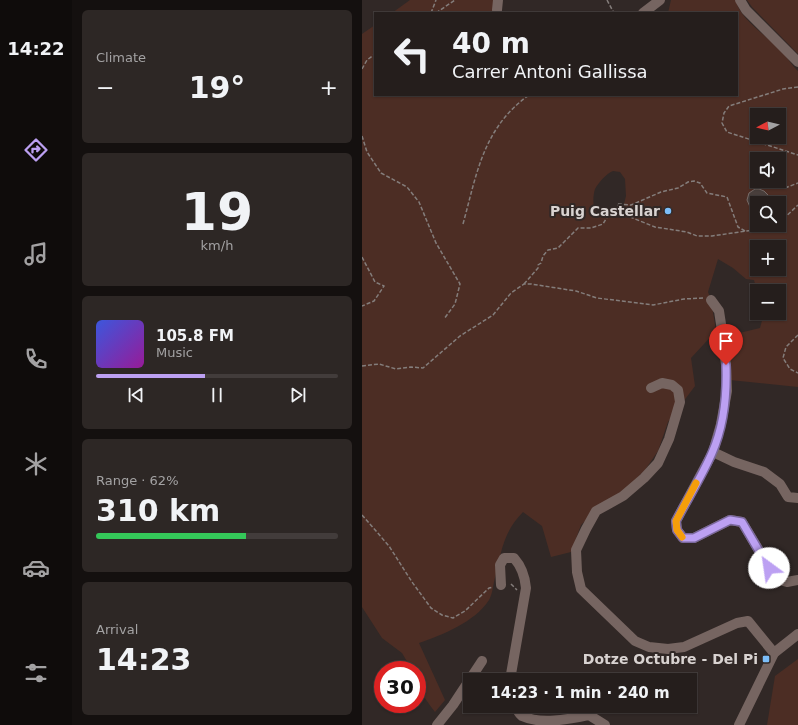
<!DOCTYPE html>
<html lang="en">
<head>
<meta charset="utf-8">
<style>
  body { margin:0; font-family:"DejaVu Sans",sans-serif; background:#2d2725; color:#f1f3f6; height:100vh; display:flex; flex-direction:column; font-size:15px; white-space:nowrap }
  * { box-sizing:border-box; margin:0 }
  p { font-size:13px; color:#a3a2a3 }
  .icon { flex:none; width:22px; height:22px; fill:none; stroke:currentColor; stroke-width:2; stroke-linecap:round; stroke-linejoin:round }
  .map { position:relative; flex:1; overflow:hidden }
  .side { display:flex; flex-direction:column; gap:10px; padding:10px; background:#14100f; width:290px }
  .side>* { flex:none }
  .guide { position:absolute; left:12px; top:12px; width:364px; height:84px; border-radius:0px; box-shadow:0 1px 3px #0004,0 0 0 1px #423c3b; background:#251e1c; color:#f1f3f6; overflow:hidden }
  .needle { width:26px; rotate:263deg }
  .tools { position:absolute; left:388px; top:108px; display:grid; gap:8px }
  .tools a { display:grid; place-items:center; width:36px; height:36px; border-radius:0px; background:#251e1c; box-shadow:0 1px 3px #0004,0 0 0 1px #423c3b; font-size:20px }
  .speed { position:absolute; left:12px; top:661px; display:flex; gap:8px; font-size:20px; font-weight:700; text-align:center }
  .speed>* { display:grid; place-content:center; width:52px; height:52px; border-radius:50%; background:#251e1c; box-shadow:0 1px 3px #0004,0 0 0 1px #423c3b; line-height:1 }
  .speed .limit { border:6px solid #d22; background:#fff; color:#111 }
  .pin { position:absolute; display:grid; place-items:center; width:34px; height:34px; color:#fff; margin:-41px -17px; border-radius:50% 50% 50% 0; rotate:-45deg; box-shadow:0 0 4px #0007 }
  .pin .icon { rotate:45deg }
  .me { position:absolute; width:44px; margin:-22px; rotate:329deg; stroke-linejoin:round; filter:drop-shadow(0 0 3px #0008) }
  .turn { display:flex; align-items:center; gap:14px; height:84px; padding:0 12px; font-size:18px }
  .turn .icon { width:52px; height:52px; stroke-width:2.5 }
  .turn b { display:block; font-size:28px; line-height:34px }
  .big { font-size:30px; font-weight:600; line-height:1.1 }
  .side .tile { flex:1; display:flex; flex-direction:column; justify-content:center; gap:6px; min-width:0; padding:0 14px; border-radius:6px; background:#2d2725 }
  .side .dial { align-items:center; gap:0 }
  .dial b { font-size:52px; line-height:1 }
  .song { display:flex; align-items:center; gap:12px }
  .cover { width:48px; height:48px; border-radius:6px; background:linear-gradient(135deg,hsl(230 70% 55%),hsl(300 70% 35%)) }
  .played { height:4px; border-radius:2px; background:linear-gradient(90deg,#bca0f2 45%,#423c3b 45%) }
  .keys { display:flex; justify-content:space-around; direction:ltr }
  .heat { display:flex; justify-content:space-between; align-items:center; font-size:22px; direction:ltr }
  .charge { height:6px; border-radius:3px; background:linear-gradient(90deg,#34c759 62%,#423c3b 0) }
  .trip { position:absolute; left:101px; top:673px; width:234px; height:40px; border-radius:0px; background:#251e1c; box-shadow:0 1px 3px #0004,0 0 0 1px #423c3b; font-weight:600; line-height:40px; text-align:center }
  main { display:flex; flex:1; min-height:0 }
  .tabs { display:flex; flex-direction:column; width:72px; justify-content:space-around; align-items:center; background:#0f0c0b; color:#a3a2a3 }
  .tabs .icon { width:28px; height:28px }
  .tabs .selected { color:#bca0f2 }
  .tabs b { font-size:18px; color:#f1f3f6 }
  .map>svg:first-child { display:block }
  .green { fill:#4c2d24; fill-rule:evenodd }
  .building { fill:#483e3b; stroke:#776c69 }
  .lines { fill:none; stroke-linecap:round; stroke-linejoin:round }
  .path { stroke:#847d7b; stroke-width:1.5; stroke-dasharray:4 2; stroke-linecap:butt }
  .minor { stroke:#766561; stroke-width:10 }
  .route-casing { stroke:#7a689d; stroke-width:10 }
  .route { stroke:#bca0f2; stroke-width:7 }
  .slow { stroke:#f59e0b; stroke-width:7 }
  .poi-dot { fill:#7cbef9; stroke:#312826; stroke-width:1.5 }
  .labels { text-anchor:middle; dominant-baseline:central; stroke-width:4; stroke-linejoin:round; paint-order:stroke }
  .poi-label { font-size:14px; font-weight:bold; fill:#d9d3d1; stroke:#312826; text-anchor:end }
</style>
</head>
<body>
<main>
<nav class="tabs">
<b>14:22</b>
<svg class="icon selected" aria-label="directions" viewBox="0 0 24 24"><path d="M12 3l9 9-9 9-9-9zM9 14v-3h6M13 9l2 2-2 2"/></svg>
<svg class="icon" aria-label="music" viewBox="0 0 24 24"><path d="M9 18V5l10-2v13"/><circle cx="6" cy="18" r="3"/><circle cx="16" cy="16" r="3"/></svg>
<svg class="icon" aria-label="phone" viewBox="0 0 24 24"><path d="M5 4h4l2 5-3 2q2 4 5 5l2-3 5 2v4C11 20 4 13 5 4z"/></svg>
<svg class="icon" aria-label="climate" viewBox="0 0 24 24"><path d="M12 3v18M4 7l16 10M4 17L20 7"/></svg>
<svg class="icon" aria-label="car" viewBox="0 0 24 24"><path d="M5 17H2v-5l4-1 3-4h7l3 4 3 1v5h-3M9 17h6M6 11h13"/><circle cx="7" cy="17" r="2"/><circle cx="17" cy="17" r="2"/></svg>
<svg class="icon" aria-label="filters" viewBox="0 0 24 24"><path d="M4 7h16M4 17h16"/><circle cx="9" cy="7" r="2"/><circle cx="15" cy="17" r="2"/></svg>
</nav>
<section class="side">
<div class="tile"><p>Climate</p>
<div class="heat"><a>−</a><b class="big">19°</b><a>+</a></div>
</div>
<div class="tile dial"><b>19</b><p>km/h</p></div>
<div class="tile">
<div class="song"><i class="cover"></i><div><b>105.8 FM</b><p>Music</p></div></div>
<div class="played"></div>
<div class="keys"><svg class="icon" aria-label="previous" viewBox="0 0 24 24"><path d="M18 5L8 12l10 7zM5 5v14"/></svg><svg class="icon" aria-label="pause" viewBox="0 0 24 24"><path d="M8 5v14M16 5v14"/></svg><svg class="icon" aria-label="next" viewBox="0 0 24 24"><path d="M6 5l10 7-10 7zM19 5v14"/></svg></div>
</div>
<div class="tile"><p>Range · 62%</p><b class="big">310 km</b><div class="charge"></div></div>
<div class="tile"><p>Arrival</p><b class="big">14:23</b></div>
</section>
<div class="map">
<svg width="436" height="725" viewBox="0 0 436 725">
  <rect width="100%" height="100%" fill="#312826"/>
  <g class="green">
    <polygon points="48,0 133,0 134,13 30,13"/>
    <path d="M309,0H374C377,19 405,36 418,49C425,56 429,65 436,71V387L368,380L365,336L398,328L402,313H417V291H395L392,280L384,279L371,268L356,259L346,292L349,300L354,331L329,358L333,386L306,422L296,451L283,470L265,488L238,506L219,525L209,552L189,557L180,526L161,512C140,533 139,555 132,582C131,587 130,595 127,600C113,622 80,635 57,643L83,700L73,712C62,697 55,689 55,670H50L40,653L20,638L0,607V34L13,25V95H375V13H306ZM395,115H417V137H395ZM395,159H417V181H395ZM251,171L258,172L263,179L264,196L262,204L265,214L263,218C257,218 240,216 235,213C230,208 231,195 233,189C237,182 244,174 251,171ZM395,203H417V225H395ZM395,247H417V269H395V266L390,265L389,261L391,257H395Z"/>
    <polygon points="385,0 436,0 436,54 390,7"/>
    <polygon points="436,659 436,725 405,725 413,676"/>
  </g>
  <polygon class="building" points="393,189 397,189 402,191 406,195 407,199 407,203 395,203 395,212 388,207 385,200 387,193"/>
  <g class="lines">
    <g class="path">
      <polyline points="245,0 252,13"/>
      <polyline points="69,13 74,0"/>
      <polyline points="74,13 93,0"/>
      <polyline points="0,69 5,60 13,54"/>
      <polyline points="436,87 421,89 367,106 362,113 360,123 365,132 436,155"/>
      <polyline points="0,136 5,152 19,173 45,187 57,202 74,243 98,284 93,304 82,319"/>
      <polyline points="423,188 436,183"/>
      <polyline points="417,223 436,205"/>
      <path d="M101,224C115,173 121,128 167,95"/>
      <polyline points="383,231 376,227 365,197 345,193 338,183 332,181 326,182 316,188 299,192 269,205 255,204 261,214 273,219 293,227 325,232 335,236 350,236 412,227 414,225"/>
      <polyline points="0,257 13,282 22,286 12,301 0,306"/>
      <polyline points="162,284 176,268 176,265 179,263 181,256 186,250 196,248 216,228 229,228 241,224 248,212 259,210"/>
      <polyline points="436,335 424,347 421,358 428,369 436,373"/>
      <polyline points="0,366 17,364 34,369 49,367 61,368 98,336 131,315 149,293 162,284 169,284 214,291 235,298 291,305 322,299 341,298"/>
      <polyline points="0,515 27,546 50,582 69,608 80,615 91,618 103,611 127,588 131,587"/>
      <polyline points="149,584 155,590"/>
    </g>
    <g class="minor">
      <polyline points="378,0 384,10 436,62"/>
      <polyline points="135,10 136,0"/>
      <polyline points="281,13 298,0"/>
      <polyline points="349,300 357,311 359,324 364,365 365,391 359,424 351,452 314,521 315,530 321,538 332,538 368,520 380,522 414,579 425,582 436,580"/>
      <polyline points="289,388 300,383 310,385 316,390 318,402 307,439 296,463 282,478 261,496 234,511 224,529 214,550 215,572 219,589 273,641 287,647 306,649 322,647 375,623 386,621 412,653"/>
      <polyline points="351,452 372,462 402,472 418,484 426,497 436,498"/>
      <path d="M139,585L138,565L142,558H152C160,567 163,576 164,588L148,680"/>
      <path d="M153,706C155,709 157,714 160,716C179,725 207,719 227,715L243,725"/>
      <polyline points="75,725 91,705 120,661"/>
      <polyline points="377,725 412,653 436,634"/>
    </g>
  </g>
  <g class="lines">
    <g class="route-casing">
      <path id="route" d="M364,365C365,394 362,426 350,453C340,476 326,498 314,521L315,530L321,538H332L368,520L380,522L407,568"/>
    </g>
    <use href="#route" class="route"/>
    <polyline class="slow" points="320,537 315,530 314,521 334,483"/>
  </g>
  <g class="poi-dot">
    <circle cx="306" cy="211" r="4"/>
    <rect x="400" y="655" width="8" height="8" rx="2"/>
  </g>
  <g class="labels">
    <g class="poi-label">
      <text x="298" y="211">Puig Castellar</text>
      <text x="396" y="659">Dotze Octubre - Del Pi</text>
    </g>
  </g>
</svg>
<div class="tools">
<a><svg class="needle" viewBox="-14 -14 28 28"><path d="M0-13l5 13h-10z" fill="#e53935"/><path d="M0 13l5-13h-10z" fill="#a3a2a3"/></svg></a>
<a><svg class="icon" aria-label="sound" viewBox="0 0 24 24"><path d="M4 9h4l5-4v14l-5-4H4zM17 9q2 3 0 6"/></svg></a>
<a><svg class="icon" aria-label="search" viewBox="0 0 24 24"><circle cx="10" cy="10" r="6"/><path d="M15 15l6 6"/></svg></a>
<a>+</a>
<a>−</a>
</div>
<div class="speed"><div class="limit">30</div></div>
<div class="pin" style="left:364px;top:365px;background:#d93025"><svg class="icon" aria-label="arrive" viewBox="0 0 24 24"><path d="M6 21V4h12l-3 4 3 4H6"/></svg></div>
<svg class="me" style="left:407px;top:568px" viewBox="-20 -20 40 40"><circle r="19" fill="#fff"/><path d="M0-13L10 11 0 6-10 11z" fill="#bca0f2"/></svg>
<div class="trip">14:23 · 1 min · 240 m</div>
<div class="guide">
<div class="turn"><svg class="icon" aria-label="left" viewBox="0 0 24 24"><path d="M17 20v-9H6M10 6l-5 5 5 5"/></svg><div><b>40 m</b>Carrer Antoni Gallissa</div></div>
</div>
</div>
</main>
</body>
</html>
